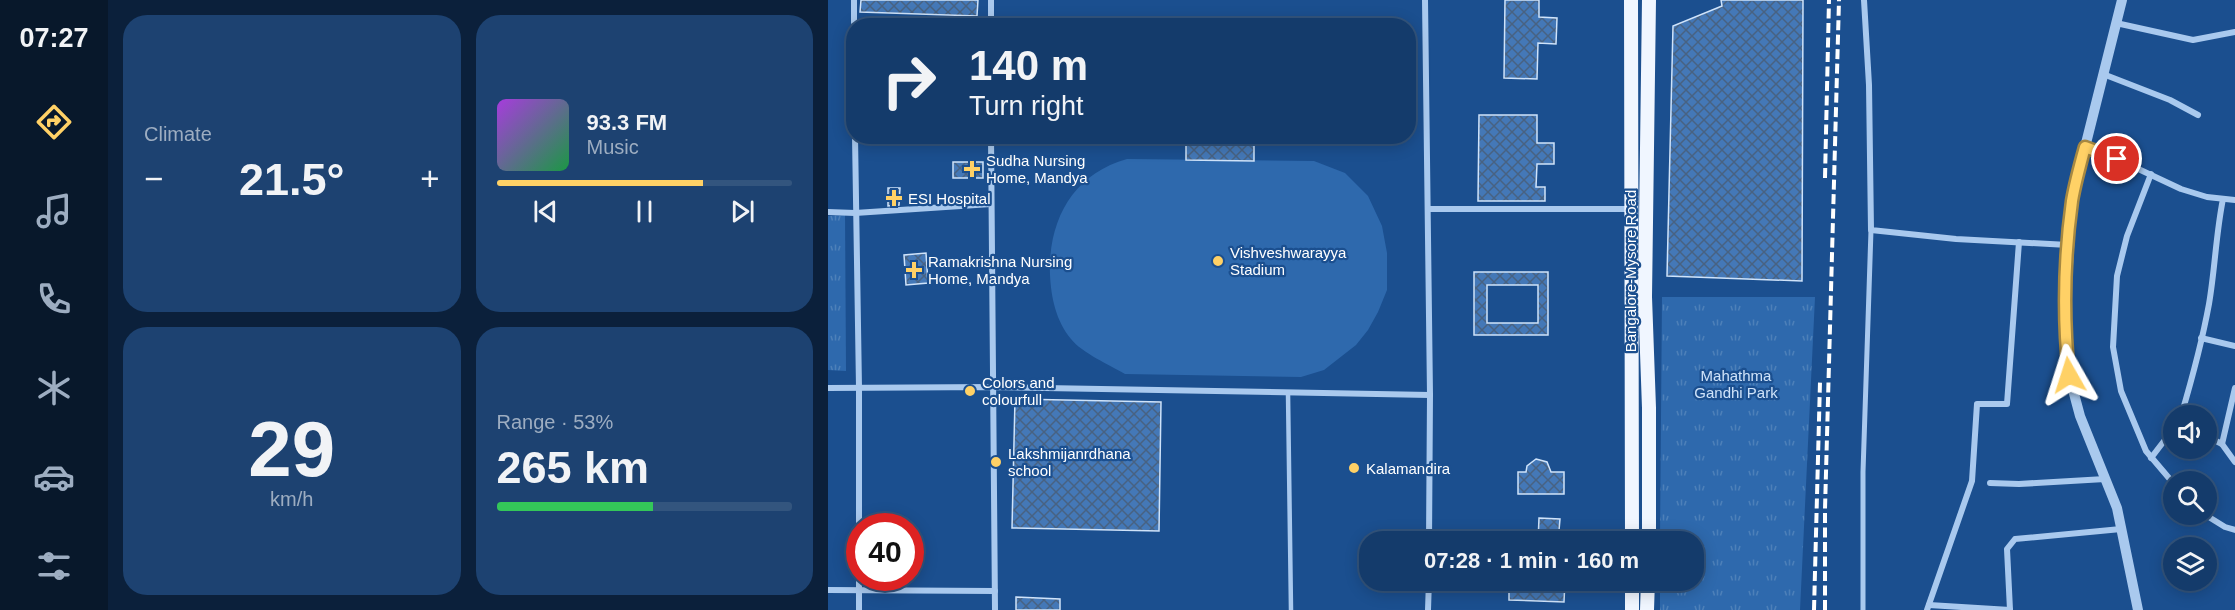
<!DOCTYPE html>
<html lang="en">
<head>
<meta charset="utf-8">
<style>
  body { margin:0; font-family:Helvetica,sans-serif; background:#1d4271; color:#f1f3f6; height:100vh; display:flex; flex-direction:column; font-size:22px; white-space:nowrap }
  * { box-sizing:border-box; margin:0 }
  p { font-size:20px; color:#9dadc1 }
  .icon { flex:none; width:33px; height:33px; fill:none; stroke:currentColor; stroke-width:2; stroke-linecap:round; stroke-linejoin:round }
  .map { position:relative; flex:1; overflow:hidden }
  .drawer { display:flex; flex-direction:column; gap:15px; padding:15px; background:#0b203b; width:720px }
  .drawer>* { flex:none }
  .hud { position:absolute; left:18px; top:18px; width:570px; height:126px; border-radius:24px; box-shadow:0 3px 15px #0003,0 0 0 2px #33557e; background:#143b6b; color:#f1f3f6; overflow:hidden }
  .tools { position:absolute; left:1335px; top:405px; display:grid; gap:12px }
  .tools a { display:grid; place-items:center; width:54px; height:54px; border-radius:50%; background:#143b6b; box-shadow:0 3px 15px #0003,0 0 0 2px #33557e; font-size:30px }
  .speed { position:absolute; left:18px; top:513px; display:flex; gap:12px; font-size:30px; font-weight:700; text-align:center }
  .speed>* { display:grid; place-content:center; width:78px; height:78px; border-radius:50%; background:#143b6b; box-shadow:0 3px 15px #0003,0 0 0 2px #33557e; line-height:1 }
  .speed .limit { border:9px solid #d22; background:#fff; color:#111 }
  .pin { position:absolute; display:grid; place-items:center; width:51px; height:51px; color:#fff; margin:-26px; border:3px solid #fff; border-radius:50%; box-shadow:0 2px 6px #0007 }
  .me { position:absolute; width:66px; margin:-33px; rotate:354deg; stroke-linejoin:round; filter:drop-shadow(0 0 4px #0008) }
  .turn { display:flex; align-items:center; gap:21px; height:126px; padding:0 24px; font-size:27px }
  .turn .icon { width:78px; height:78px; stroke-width:2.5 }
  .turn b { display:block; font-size:42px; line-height:51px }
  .big { font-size:45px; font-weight:700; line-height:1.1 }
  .drawer .card { flex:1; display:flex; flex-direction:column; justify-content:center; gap:9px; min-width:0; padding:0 21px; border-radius:24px; background:#1d4271 }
  .drawer .dial { align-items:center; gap:0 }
  .dial b { font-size:78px; line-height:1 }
  .song { display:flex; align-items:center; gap:18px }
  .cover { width:72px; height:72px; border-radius:9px; background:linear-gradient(135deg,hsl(280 70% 55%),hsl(140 70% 35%)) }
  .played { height:6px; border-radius:3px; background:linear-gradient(90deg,#ffd166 70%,#33557e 70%) }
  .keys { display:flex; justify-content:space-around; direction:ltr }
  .heat { display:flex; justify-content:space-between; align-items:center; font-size:33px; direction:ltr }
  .charge { height:9px; border-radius:4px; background:linear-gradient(90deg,#34c759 53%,#33557e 0) }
  .drawer .tiles { flex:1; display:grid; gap:15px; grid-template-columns:repeat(2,1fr) }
  .trip { position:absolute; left:531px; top:531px; width:345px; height:60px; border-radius:24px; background:#143b6b; box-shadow:0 3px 15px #0003,0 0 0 2px #33557e; font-weight:700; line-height:60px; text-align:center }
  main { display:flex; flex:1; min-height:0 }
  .tabs { display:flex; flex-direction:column; width:108px; justify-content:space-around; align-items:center; background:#08182b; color:#9dadc1 }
  .tabs .icon { width:42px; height:42px }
  .tabs .active { color:#ffd166 }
  .tabs b { font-size:27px; color:#f1f3f6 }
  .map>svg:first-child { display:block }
  .grass { fill:url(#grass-tufts) }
  .garden { fill:#2e69ad }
  .building { fill:url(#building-cross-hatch); stroke:#cfe3fa; stroke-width:1.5; fill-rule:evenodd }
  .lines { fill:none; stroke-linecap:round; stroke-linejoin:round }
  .service { stroke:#a9c9ee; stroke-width:4.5 }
  .pedestrian { stroke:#a9c9ee; stroke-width:5 }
  .minor { stroke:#a9c9ee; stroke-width:6 }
  .tertiary { stroke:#a9c9ee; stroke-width:10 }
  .primary { stroke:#f0f6ff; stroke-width:14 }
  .rail { stroke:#fff; stroke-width:4; stroke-dasharray:10 4.5; stroke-linecap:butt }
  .route-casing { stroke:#a68842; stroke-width:15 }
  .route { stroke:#ffd166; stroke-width:10 }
  .poi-dot { fill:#ffd166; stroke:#1b4f8f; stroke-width:2 }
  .labels { text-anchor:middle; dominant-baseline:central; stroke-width:4.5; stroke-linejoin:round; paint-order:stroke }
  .poi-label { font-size:15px; fill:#fff; stroke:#1b4f8f; text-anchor:start }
  .street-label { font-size:15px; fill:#fff; stroke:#1b4f8f }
  .park-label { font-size:15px; fill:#cfe3fa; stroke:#1b4f8f }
</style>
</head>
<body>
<main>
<nav class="tabs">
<b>07:27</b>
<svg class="icon active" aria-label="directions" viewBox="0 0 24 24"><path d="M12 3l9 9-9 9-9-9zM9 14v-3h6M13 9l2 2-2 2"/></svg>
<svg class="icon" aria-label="music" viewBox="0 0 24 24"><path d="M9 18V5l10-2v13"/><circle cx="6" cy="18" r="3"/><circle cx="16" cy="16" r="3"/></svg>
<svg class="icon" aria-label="phone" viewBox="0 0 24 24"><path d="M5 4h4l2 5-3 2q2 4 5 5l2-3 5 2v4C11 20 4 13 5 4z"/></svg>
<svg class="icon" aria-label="climate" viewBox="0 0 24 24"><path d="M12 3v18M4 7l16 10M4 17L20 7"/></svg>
<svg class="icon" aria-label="car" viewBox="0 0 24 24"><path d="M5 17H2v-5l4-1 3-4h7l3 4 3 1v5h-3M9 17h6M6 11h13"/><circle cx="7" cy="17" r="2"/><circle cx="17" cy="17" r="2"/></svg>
<svg class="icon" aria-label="filters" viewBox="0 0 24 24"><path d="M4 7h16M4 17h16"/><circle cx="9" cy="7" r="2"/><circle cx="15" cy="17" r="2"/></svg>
</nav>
<section class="drawer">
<div class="tiles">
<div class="card"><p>Climate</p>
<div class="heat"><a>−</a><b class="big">21.5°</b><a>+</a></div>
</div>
<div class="card">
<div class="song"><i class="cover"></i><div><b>93.3 FM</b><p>Music</p></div></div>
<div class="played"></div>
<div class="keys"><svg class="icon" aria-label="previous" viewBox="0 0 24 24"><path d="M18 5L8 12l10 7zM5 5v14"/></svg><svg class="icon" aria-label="pause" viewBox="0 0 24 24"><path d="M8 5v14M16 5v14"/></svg><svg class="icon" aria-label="next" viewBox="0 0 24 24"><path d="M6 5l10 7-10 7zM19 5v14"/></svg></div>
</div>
<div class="card dial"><b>29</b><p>km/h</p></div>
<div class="card"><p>Range · 53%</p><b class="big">265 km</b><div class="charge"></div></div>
</div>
</section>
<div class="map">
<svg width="1407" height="610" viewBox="0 0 1407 610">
  <defs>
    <pattern id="grass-tufts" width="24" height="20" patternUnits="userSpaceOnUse" patternTransform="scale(1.5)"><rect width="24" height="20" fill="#2e69ad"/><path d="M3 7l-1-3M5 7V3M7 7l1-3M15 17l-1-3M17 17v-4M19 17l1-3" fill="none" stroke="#4d80b9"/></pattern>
    <pattern id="building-cross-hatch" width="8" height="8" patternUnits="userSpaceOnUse" patternTransform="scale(1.5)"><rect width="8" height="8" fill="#4478b7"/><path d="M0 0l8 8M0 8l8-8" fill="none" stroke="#486282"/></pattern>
  </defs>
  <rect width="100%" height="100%" fill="#1b4f8f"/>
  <g class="grass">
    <polygon points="17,215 18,371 0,370 0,216"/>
    <polygon points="834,297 987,297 972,610 832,610 832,581 866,580 866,542 832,541"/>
  </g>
  <path class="garden" d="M299,159L486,161L517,173L540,196L554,226L559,253V290L550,312L540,330L528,345L496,370L473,377L297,374C282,365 254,353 243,339C228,321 223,297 222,275C220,220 245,174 299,159Z"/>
  <g class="building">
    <polygon points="33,0 150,0 149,16 32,12"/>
    <polygon points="677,0 711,0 711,17 729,18 728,44 710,43 709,79 676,78"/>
    <polygon points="893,0 975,0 974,281 839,276 845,26 894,6"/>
    <polygon points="651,115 709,115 709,143 726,143 726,164 709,164 708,187 717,187 717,201 650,201"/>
    <polygon points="358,136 426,136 426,161 358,160"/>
    <rect x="125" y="162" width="30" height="16"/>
    <polygon points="60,188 72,188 71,205 60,206"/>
    <polygon points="98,253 100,283 78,285 76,255"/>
    <path d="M646,272H720V335H646ZM659,285H710V323H659Z"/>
    <polygon points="187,399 333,402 331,531 184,528"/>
    <polygon points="708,459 719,462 723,472 736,472 736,494 690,494 690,472 698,472 699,466"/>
    <polygon points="711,518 732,519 730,542 710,542"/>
    <polygon points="681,580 737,580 736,602 681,600"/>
    <polygon points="188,597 232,599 232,610 188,610"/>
  </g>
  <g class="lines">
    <polyline class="service" points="460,393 463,610"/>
    <polyline class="pedestrian" points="1035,610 1035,472 1043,230"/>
    <g class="minor">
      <polyline points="26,0 26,26"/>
      <polyline points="163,0 163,26"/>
      <polyline points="597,0 602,395 601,542"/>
      <polyline points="1036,0 1041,85 1043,230 1128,239 1240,245"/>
      <polyline points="1288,23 1365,40 1407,32"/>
      <polyline points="1275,74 1342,100 1370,115"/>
      <polyline points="27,136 31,388 31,610"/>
      <polyline points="163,136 167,610"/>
      <polyline points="1257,147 1289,159 1353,189 1379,197 1407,200"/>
      <polyline points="1323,174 1299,236 1289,276 1285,347 1293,391 1318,451 1346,484"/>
      <polyline points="600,209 803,209"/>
      <polyline points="0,212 27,213 163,204"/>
      <polyline points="1373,338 1407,346"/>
      <polyline points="0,388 164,387 602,395"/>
      <path d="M1353,416C1364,379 1374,342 1381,304C1387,269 1388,233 1395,199"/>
      <polyline points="1378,436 1394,444 1407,462"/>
      <polyline points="1394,444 1407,388"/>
      <polyline points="1323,458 1346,428"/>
      <polyline points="1162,483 1191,484 1277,479"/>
      <polyline points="1376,514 1397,527 1407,530"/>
      <polyline points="0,590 167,591"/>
      <polyline points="1101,605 1182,610"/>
      <polyline points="600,610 601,580"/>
      <polyline points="1099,610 1144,481 1149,404 1179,404 1191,242"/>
      <polyline points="1182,610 1179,549 1187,539 1293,529"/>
    </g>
    <polyline class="tertiary" points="1294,0 1244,199 1236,332 1241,375 1252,416 1289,508 1310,610"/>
    <g class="primary">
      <polyline points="803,0 804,542"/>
      <polyline points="821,0 817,297 821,408 821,542"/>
      <polyline points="804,580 804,610"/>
      <polyline points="819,610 820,580"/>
    </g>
    <g class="rail">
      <polyline points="997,178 1001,0"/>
      <polyline points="986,610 992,382"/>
      <polyline points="997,610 997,509 1011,0"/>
    </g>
  </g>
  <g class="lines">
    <g class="route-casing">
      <path id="route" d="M1241,375C1235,318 1236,259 1244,201C1247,183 1252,165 1257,147L1289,159"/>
    </g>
    <use href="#route" class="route"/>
  </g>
  <g class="poi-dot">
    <path d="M141 160h6v6h6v6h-6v6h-6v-6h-6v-6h6z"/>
    <path d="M63 189h6v6h6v6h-6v6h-6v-6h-6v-6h6z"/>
    <circle cx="390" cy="261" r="6"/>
    <path d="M83 261h6v6h6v6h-6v6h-6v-6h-6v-6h6z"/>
    <circle cx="142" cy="391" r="6"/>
    <circle cx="168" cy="462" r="6"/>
    <circle cx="526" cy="468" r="6"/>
  </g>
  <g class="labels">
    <g class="poi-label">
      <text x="158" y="160">Sudha Nursing<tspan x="158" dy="17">Home, Mandya</tspan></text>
      <text x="80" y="198">ESI Hospital</text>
      <text x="402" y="252">Vishveshwarayya<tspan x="402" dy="17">Stadium</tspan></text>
      <text x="100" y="261">Ramakrishna Nursing<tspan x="100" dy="17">Home, Mandya</tspan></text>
      <text x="154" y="382">Colors and<tspan x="154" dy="17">colourfull</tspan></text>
      <text x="180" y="453">Lakshmijanrdhana<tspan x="180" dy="17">school</tspan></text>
      <text x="538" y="468">Kalamandira</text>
    </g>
    <g class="street-label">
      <text transform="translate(802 271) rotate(-90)">Bangalore-Mysore Road</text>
    </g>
    <g class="park-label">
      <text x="908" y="375">Mahathma<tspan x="908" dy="17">Gandhi Park</tspan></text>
    </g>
  </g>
</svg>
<div class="tools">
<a><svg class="icon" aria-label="sound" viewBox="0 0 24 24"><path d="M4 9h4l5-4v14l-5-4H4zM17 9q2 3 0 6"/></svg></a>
<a><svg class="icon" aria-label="search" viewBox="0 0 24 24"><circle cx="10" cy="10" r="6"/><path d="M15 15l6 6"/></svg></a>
<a><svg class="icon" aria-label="layers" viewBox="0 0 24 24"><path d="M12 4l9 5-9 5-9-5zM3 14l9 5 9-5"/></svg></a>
</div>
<div class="speed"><div class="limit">40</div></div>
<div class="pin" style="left:1289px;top:159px;background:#d93025"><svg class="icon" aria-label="arrive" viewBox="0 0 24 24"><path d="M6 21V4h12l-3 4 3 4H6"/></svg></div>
<svg class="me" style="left:1241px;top:375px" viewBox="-20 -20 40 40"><path d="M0-17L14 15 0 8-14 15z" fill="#ffd166" stroke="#fff" stroke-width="4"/></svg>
<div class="trip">07:28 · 1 min · 160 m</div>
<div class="hud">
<div class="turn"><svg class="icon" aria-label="right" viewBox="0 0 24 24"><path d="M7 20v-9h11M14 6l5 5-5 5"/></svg><div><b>140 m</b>Turn right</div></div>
</div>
</div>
</main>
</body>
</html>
